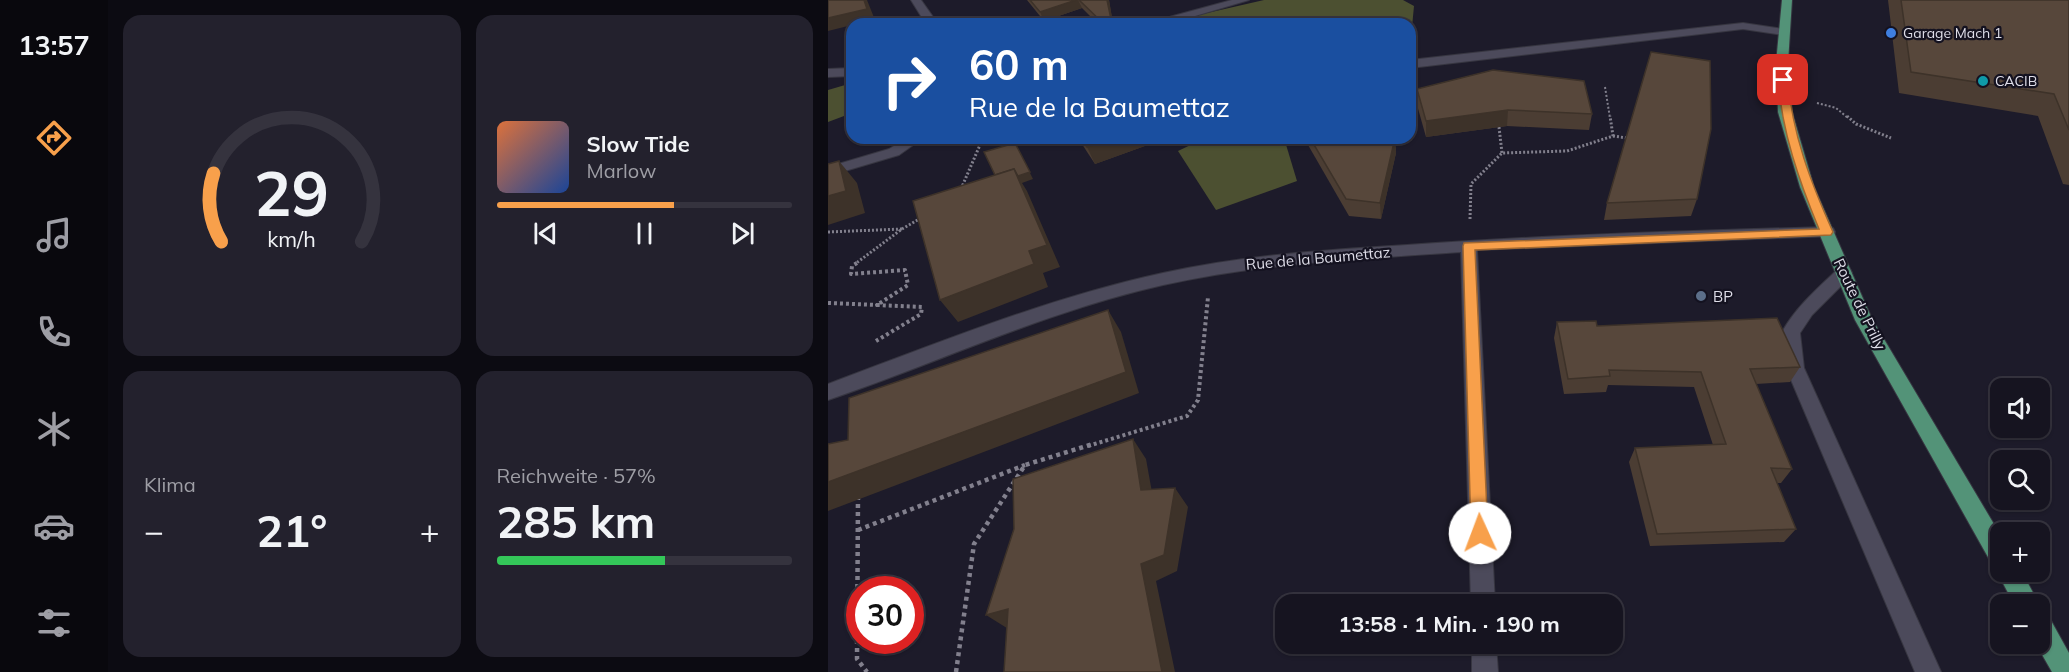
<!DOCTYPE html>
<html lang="de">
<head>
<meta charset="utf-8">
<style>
  body { margin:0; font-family:Mulish,sans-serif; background:#23212d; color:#f1f3f6; height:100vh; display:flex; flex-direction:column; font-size:22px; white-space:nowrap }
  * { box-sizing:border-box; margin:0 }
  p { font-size:20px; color:#9e9ea5 }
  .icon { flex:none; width:33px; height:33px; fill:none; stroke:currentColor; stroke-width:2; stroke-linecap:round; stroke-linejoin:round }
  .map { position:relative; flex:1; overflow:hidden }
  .side { display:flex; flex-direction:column; gap:15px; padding:15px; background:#0c0b12; width:720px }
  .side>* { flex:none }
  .top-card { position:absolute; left:18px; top:18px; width:570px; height:126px; border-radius:18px; box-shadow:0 2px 4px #0004,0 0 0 2px #35333e; background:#1a4fa0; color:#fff; overflow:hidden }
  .buttons { position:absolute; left:1162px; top:378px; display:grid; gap:12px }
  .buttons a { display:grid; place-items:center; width:60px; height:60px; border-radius:12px; background:#161420; box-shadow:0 2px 4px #0004,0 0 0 2px #35333e; font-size:30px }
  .speed { position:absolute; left:18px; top:576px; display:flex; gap:12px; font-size:30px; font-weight:700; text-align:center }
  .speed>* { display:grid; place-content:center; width:78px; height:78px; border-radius:50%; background:#161420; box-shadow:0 2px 4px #0004,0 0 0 2px #35333e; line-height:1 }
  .speed .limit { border:9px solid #d22; background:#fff; color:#111 }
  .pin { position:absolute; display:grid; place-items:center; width:51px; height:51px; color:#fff; margin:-26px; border-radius:12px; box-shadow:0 3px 9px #0006 }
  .me { position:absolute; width:66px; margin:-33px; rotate:358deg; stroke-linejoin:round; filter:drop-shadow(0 0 4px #0008) }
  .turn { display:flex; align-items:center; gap:21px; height:126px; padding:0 24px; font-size:27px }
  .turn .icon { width:78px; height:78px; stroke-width:2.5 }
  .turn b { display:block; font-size:42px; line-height:51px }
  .big { font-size:45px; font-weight:700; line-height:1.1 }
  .side .widget { flex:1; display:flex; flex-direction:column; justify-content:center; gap:9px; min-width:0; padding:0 21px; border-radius:18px; background:#23212d }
  .side .dial { align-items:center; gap:0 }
  .dial svg { height:156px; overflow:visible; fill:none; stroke:#35333e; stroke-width:7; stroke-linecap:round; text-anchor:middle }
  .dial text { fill:#f1f3f6; stroke:none }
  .song { display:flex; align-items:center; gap:18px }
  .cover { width:72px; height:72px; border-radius:9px; background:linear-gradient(135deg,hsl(20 70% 55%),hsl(220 70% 35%)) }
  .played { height:6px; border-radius:3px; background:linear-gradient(90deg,#f8a04b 60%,#35333e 60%) }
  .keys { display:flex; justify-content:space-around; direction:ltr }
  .heat { display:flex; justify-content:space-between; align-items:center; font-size:33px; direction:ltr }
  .charge { height:9px; border-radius:4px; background:linear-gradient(90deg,#34c759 57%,#35333e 0) }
  .side .tiles { flex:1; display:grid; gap:15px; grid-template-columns:repeat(2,1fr) }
  .trip { position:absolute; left:447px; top:594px; width:348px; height:60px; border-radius:18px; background:#161420; box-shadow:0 2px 4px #0004,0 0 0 2px #35333e; font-weight:700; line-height:60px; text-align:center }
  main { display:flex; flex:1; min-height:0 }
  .tab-bar { display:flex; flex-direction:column; width:108px; justify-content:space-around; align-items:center; background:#09080d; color:#9e9ea5 }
  .tab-bar .icon { width:42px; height:42px }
  .tab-bar .selected { color:#f8a04b }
  .tab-bar b { font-size:27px; color:#f1f3f6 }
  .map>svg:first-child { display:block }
  .forest { fill:#4c5031 }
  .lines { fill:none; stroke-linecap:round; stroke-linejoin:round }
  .minor-casing { stroke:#373641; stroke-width:2 }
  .major-casing { stroke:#373641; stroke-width:2 }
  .path-far3 { stroke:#82808d; stroke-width:2; stroke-dasharray:2 2; stroke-linecap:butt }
  .path-far2 { stroke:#82808d; stroke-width:3; stroke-dasharray:2 2; stroke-linecap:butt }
  .path-far1 { stroke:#82808d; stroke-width:4; stroke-dasharray:3 3; stroke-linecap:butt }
  .path { stroke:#82808d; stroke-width:4.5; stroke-dasharray:4 4; stroke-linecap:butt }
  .minor { fill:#4c4a5b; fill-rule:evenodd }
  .major { fill:#539378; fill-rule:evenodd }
  .wall { fill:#4b3d33 }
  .shaded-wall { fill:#3d3229 }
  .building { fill:#57473b; stroke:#3d3229; stroke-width:1.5 }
  .route { fill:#f8a04b; stroke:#a16831; stroke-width:1.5 }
  .shop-dot { fill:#3f7fe0; stroke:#141220; stroke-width:2 }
  .culture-dot { fill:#0f9aa8; stroke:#141220; stroke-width:2 }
  .service-dot { fill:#5c6f8a; stroke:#141220; stroke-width:2 }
  .labels { text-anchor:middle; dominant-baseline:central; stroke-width:4.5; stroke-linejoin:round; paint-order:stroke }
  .far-poi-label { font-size:14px; fill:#dfdee9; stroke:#141220; text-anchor:start }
  .street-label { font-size:15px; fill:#dfdee9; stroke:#141220 }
  .poi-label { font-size:15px; fill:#dfdee9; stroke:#141220; text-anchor:start }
</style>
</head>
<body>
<main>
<nav class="tab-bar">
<b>13:57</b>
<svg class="icon selected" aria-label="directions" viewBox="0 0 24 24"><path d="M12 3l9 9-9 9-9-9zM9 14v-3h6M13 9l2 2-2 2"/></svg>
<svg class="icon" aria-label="music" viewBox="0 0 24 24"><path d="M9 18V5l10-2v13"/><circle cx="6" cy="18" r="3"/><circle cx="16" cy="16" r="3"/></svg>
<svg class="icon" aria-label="phone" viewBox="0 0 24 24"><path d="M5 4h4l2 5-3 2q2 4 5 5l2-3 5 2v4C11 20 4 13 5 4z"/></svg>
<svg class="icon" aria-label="climate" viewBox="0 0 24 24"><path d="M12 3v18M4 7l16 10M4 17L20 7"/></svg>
<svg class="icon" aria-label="car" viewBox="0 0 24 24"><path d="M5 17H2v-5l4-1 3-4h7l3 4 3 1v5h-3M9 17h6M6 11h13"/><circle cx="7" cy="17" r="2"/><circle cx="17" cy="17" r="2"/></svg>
<svg class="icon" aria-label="filters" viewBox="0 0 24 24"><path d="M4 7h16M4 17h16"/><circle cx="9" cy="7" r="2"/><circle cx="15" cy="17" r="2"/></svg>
</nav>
<section class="side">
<div class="tiles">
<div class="widget dial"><svg viewBox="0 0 100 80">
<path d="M14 69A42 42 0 1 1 86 69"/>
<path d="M14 69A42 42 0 0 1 10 34" stroke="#f8a04b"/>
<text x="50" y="56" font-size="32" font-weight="700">29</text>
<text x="50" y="72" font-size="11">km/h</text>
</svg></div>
<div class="widget">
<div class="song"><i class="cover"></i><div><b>Slow Tide</b><p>Marlow</p></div></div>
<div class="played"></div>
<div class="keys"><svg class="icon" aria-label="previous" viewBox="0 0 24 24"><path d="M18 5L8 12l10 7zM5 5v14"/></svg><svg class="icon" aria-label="pause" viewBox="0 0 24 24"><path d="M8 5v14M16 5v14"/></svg><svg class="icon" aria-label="next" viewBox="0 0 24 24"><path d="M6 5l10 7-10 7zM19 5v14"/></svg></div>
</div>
<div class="widget"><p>Klima</p>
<div class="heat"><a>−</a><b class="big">21°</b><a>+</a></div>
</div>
<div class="widget"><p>Reichweite · 57%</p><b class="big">285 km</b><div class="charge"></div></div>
</div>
</section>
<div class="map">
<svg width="1241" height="672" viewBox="0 0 1241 672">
  <rect width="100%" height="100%" fill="#1d1b2a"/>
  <g class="forest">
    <polygon points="436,0 575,0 586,6 582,48 582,24 331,24"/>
    <polygon points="24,83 24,113 0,122 0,90"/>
    <polygon points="377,138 456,138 469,181 388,210 350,151"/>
  </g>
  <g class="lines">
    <g class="minor-casing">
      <g id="minor">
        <polygon points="83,0 93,0 110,24 98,24"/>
        <polygon points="404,0 421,0 340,24 321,24 323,22"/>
        <polygon points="915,23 955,29 961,32 955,35 915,29 582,68 582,60"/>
        <polygon points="24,68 24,76 0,77 0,69"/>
        <polygon points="79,138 95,138 71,155 0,176 0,167 61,149"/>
        <path d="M999,227L1005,228L1007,232L1005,236L649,250L667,604H643L633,252C533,259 433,263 335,285C219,311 112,362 0,400V384C110,343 220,298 335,273C416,255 497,250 579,245C719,235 859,231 999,227Z"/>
        <path d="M1016,267L1022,269L1024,273L1022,277L984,315L972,333L976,368L1113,672H1087L958,368L954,332C968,307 990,288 1010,269Z"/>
        <polygon points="644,644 668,644 670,672 644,672"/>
      </g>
    </g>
    <g class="major-casing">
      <g id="major">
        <polygon points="954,0 964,0 960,63 964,112 986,187 1044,319 1173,536 1173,572 1194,572 1211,604 1186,604 1169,572 1171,568 1165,566 1027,320 972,187 950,112 948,63"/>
        <polygon points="1212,614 1221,617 1241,653 1241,672 1224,672 1208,644 1212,644"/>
      </g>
    </g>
    <g class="path-far3">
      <polyline points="777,87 782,118"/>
      <polyline points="989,103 1008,108 1020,118"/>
    </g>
    <g class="path-far2">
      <polyline points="1019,116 1028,124 1063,138"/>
      <polyline points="671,127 674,153"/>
      <polyline points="785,136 799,138"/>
      <polyline points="133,189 155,138"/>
      <polyline points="642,219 643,184 674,153 739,151 785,136 782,116"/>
      <polyline points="74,229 93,218"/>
      <polyline points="0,232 74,229 27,264"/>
    </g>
    <g class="path-far1">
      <polyline points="29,263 24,266 23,274 77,270 80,285 49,305 94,307 93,314 48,341"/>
      <polyline points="0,303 49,305"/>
      <polyline points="260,446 359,416 370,400 380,297"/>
    </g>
    <g class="path">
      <polyline points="30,496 29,659 39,672"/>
      <polyline points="30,530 197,465"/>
      <polyline points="128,672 146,544 197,465 265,444"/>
    </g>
    <use href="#minor" class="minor"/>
    <use href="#major" class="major"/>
  </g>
  <g class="wall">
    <polygon points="199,0 281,0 285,24 270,24 254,8 216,21"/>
    <polygon points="1060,0 1241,0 1241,185 1235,184 1210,116 1071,93"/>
    <polygon points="589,89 764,114 761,130 679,126 598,137 589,105"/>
    <polygon points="250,138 339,138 267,164"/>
    <polygon points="476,138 567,138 568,153 553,219 521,216"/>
    <polygon points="869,199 863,216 776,220 779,203"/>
    <polygon points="729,322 769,326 972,367 962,382 928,384 964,469 953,483 949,483 968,529 956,542 822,546 801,462 807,448 885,445 866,387 780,385 778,392 736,394 726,338"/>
  </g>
  <g class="shaded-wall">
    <polygon points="36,0 39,0 47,20 29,24 24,24 24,25 0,31 0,18"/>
    <polygon points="248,0 250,0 254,8 216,21 212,12"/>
    <polygon points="279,0 281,0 285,24 284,24"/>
    <polygon points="680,110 679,126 598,137 598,121"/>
    <polygon points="286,138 339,138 267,164 259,147"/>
    <polygon points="567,138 568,153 553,219 552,203"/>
    <polygon points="187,143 205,179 194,183 199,191 232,267 215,273 220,287 130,322 112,300 201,251 186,169"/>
    <polygon points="11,161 29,183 37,213 0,225 0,196"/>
    <polygon points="280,310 293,332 311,393 0,511 0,482"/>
    <polygon points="305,439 318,459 327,509 313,490"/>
    <polygon points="347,488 360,507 349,571 328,581 347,672 334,672 313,564"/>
    <polygon points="180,609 182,630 158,615"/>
  </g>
  <g class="building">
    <polygon points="0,0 36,0 39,9 0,18"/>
    <polygon points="202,0 248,0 212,12"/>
    <polygon points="251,0 279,0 284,24 276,24"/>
    <polygon points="1073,0 1241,0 1241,130 1226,94 1083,72"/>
    <polygon points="823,52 882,61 883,129 869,199 779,203"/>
    <polygon points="665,70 756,81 764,114 680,110 598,121 589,89"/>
    <polygon points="253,138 286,138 259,147"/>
    <polygon points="482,138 567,138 552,203 518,199"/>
    <polygon points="187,143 202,172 190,176 186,169 167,175 156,152"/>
    <polygon points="11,161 18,191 0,196 0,164"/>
    <polygon points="186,169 219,245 201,251 206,264 112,300 85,201"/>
    <polygon points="280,310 298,372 0,482 0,444 20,440 21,398"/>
    <polygon points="949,318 972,367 922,369 964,469 943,468 968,529 829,534 807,448 898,444 873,372 781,370 782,376 740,379 729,322 768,321 769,326"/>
    <polygon points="305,439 313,490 347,488 336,555 313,564 334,672 176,672 180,609 158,615 186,529 185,479"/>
  </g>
  <path class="route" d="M955,77L960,80C964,134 983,183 1005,232L1003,235L647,250L660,533L658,539L652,541L646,539L643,533L635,246L636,243L991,229C971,181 954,132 950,80Z"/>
  <circle class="shop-dot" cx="1063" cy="33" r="6"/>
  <circle class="culture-dot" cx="1155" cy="81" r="6"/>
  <circle class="service-dot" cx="873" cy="296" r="6"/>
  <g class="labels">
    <g class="far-poi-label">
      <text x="1075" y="33">Garage Mach 1</text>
      <text x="1167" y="81">CACIB</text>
    </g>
    <g class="street-label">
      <text transform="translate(490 258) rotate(-5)">Rue de la Baumettaz</text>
      <text transform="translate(1032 304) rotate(64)">Route de Prilly</text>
    </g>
    <g class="poi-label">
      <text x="885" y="296">BP</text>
    </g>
  </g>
</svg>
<div class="buttons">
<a><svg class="icon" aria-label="sound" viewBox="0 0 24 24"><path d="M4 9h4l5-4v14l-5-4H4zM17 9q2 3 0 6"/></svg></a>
<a><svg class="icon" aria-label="search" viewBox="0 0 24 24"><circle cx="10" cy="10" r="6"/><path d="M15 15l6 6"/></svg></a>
<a>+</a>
<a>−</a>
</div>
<div class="speed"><div class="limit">30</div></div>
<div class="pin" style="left:955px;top:80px;background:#d93025"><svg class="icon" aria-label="arrive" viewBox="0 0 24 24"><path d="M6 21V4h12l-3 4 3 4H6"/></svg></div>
<svg class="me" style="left:652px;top:533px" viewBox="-20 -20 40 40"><circle r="19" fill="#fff"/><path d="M0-13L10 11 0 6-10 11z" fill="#f8a04b"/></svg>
<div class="trip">13:58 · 1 Min. · 190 m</div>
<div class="top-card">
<div class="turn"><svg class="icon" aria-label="right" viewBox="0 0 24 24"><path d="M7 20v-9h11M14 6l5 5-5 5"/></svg><div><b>60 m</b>Rue de la Baumettaz</div></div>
</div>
</div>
</main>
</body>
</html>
